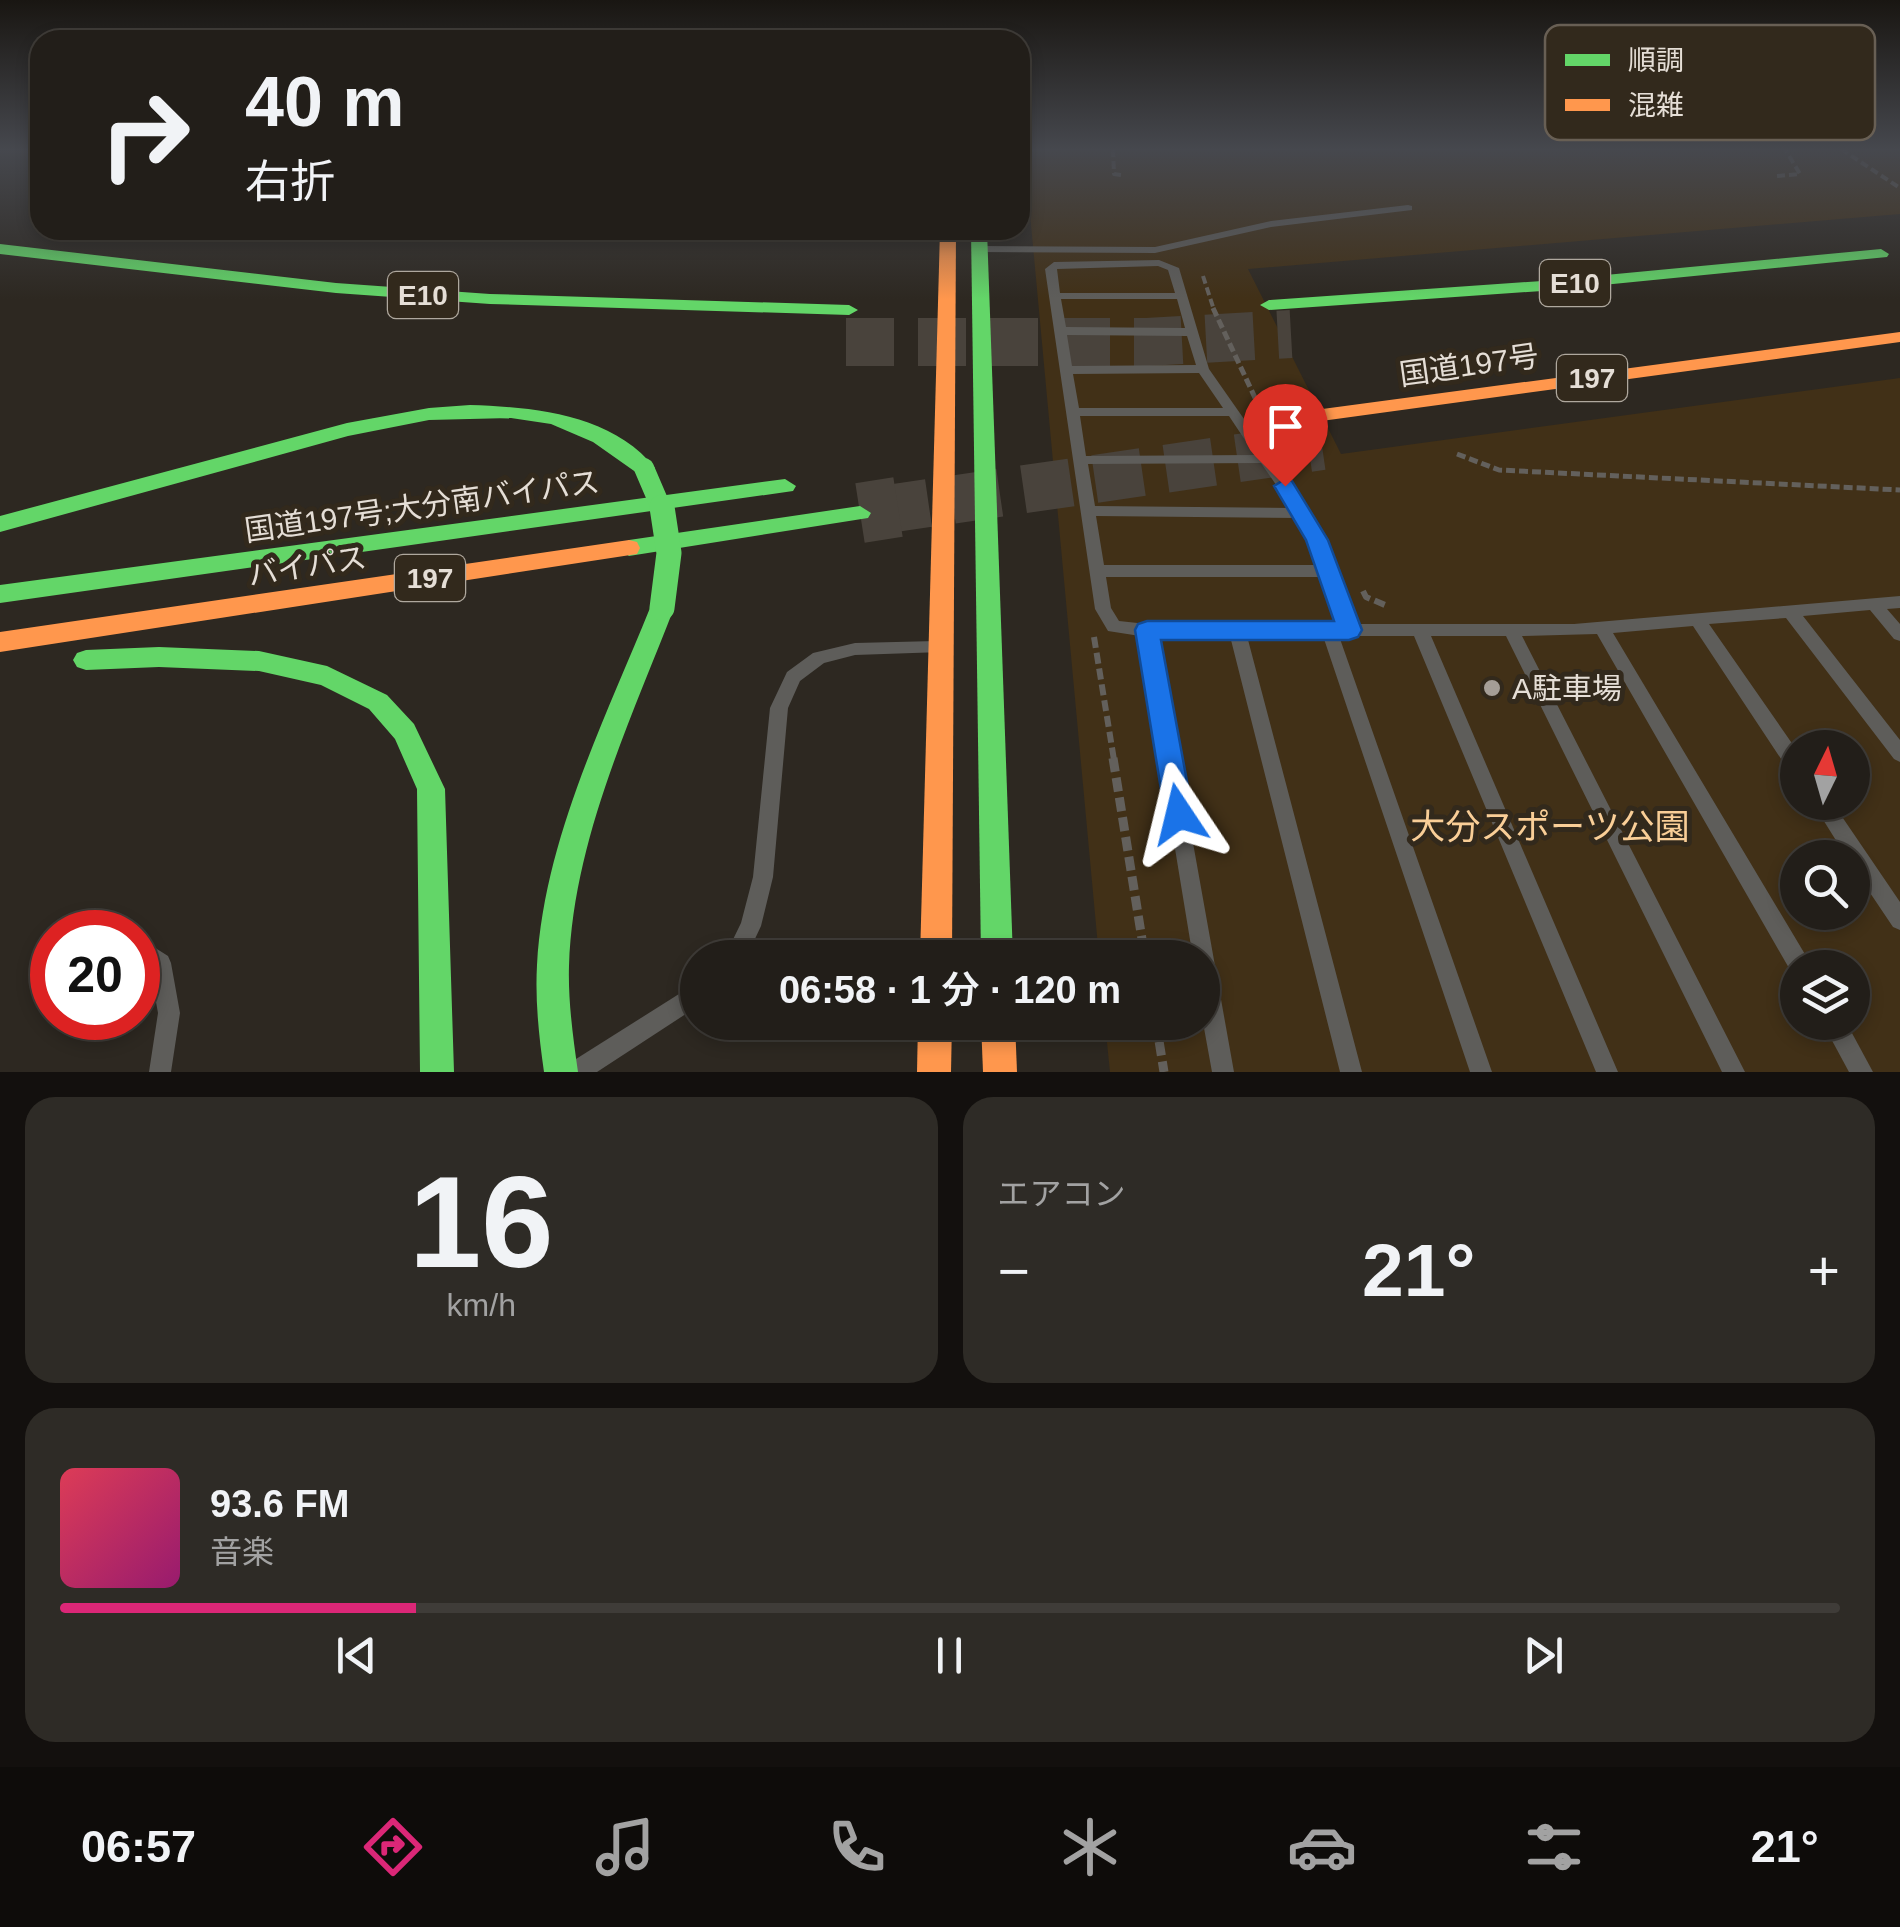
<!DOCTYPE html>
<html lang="ja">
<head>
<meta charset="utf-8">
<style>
  body { margin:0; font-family:Helvetica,"Noto Sans JP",sans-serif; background:#2e2b26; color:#f1f3f6; height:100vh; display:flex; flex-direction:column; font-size:38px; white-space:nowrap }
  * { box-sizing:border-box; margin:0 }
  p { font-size:32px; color:#a2a2a2 }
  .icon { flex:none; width:55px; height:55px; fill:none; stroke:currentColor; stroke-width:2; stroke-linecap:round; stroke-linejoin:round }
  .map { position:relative; height:1072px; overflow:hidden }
  .side { display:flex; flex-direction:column; gap:25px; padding:25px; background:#13100e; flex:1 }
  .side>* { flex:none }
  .banner { position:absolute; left:30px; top:30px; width:1000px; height:210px; border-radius:30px; box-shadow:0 5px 15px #0003,0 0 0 2px #3f3c38; background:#221e19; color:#f1f3f6; overflow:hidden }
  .needle { width:65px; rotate:5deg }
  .buttons { position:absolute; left:1780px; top:730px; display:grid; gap:20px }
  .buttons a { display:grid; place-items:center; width:90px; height:90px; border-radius:50%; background:#221e19; box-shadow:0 5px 15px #0003,0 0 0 2px #3f3c38; font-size:50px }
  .speed { position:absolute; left:30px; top:910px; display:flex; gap:20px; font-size:50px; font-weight:700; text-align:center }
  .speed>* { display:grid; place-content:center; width:130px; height:130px; border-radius:50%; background:#221e19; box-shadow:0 5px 15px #0003,0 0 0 2px #3f3c38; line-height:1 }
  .speed .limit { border:15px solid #d22; background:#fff; color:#111 }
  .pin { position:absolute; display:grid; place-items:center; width:85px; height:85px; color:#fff; margin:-102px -42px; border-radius:50% 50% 50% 0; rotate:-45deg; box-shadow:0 0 10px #0007 }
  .pin .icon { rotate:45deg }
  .me { position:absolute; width:110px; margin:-55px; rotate:350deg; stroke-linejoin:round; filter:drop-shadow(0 0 8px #0008) }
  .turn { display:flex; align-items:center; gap:35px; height:210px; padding:0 50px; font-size:45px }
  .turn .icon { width:130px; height:130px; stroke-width:2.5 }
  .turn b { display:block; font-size:70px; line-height:85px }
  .big { font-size:75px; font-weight:600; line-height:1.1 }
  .side .card { flex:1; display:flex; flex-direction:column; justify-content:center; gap:15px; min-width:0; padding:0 35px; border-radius:30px; background:#2e2b26 }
  .side .dial { align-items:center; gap:0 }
  .dial b { font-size:130px; line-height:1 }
  .song { display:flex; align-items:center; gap:30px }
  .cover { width:120px; height:120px; border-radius:15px; background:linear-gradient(135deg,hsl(350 70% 55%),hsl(320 70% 35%)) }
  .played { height:10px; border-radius:5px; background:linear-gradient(90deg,#db2777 20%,#3f3c38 20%) }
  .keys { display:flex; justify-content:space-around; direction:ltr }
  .heat { display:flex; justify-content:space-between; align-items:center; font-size:55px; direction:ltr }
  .side .tiles { flex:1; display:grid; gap:25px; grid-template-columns:1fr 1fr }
  .card:last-child { grid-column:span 2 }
  .trip { position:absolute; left:680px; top:940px; width:540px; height:100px; border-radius:50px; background:#221e19; box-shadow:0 5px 15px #0003,0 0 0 2px #3f3c38; font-weight:600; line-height:100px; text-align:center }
  .tabs { display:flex; height:160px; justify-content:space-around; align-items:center; background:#0e0c0a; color:#a2a2a2 }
  .tabs .icon { width:70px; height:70px }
  .tabs .on { color:#db2777 }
  .tabs b { font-size:45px; color:#f1f3f6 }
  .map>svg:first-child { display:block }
  .green { fill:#413017; fill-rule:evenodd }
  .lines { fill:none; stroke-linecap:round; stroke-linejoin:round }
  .highway-tunnel-far1 { stroke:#49433c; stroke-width:48; stroke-dasharray:48 24; stroke-linecap:butt }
  .highway-tunnel { stroke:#49433c; stroke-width:60; stroke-dasharray:60 30; stroke-linecap:butt }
  .path-far3 { stroke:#63605c; stroke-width:4; stroke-dasharray:8 4; stroke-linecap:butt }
  .path-far2 { stroke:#63605c; stroke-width:5; stroke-dasharray:9 4; stroke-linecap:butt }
  .path-far1 { stroke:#63605c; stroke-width:6; stroke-dasharray:11 5; stroke-linecap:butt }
  .path { stroke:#63605c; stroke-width:9; stroke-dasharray:14 6; stroke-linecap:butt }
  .lane { fill:#5e5d5a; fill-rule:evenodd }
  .fast { fill:#63d668; fill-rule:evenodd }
  .slow { fill:#ff974d; fill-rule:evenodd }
  .fast-bridge-far1 { stroke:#63d668; stroke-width:20 }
  .fast-bridge { stroke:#63d668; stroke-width:25 }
  .route { fill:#1a73e8; stroke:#114b97; stroke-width:2.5 }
  .poi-dot { fill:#a59e97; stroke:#32291c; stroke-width:4 }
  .labels { text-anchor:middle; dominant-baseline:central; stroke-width:10; stroke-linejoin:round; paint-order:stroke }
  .shield { fill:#32291c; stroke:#afa89e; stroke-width:2.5 }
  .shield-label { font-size:28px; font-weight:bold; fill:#e5ded6 }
  .street-label { font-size:30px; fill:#e5ded6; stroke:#32291c }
  .poi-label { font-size:30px; fill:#e5ded6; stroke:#32291c; text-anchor:start }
  .near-park-label { font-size:35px; fill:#f9ce97; stroke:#32291c }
  .key { fill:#32291c; stroke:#685f54; stroke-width:2.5 }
  .key-label { font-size:28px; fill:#e5ded6 }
</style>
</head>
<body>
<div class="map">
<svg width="1900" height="1072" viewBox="0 0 1900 1072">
  <rect width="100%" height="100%" fill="#2d2821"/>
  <path class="green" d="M1024,149H1900V214L1248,269L1341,454L1900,378V1072H1110L1105,1023L1202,1022V958L1099,957ZM1798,748H1852V802H1798ZM1798,858H1852V912H1798ZM1798,968H1852V1022H1798Z"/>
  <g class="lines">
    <g class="highway-tunnel-far1">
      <polyline points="846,342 1147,342 1291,334"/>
      <polyline points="881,510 1322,446"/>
    </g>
    <polyline class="highway-tunnel" points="860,513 898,507"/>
    <g class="path-far3">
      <polyline points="1113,149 1114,174 1121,175"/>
      <polyline points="1841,149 1900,188"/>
      <polyline points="1777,176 1800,174 1785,149"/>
      <polyline points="1203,276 1214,310"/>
    </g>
    <g class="path-far2">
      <polyline points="1213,308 1257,402"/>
      <polyline points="1457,454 1499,470 1900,490"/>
    </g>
    <g class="path-far1">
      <polyline points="1363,591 1366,597 1385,605"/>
      <polyline points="1094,637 1114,760"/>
    </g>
    <g class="path">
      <polyline points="1113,758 1145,958"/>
      <polyline points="1156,1022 1164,1072"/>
    </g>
    <g class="lane">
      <polygon points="1408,205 1412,206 1412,210 1271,227 1155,253 977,252 972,249 977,246 1155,247 1271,221"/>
      <path d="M1159,260L1179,268L1209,369L1314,519L1355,624H1574L1900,596V608L1887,609L1900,624V641L1894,639L1870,610L1803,616L1900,740V762L1894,759L1786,618L1709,624L1798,752V776L1791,774L1693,626L1613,633L1809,961L1811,968H1798V977L1793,975L1597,634L1522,636L1745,1072H1722L1506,636H1431L1618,1072H1596L1414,636H1339L1492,1072H1470L1323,636H1247L1362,1072H1340L1230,636H1156L1234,1072H1212L1202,1017V958H1193L1140,636L1108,631L1095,609L1045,269L1054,262ZM1158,266L1168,270L1175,293H1060L1057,269ZM1061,299H1177L1185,328L1066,327ZM1067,335L1187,336L1196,365L1072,366ZM1199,373L1223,408H1079L1073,374ZM1080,416H1229L1255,455L1086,456ZM1261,463L1292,508L1095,506L1088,464ZM1096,516L1299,518L1317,565H1104ZM1106,577H1321L1339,624H1147L1119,621L1111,608Z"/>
      <polygon points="936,641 942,642 944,647 942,652 855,655 824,663 800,681 788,708 773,877 761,926 746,958 724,958 741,923 753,877 770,708 787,672 813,653 855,643"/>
      <polygon points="1812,802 1832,802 1900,902 1900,930 1893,927 1852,866 1852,858 1847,858"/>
      <polygon points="138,937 168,956 171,963 180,1013 171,1072 149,1072 158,1013 150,969 138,959"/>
      <polygon points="698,982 698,1006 597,1072 575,1072 573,1067 576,1059"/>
      <polygon points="1822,1022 1846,1022 1873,1072 1849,1072"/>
    </g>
    <g class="fast">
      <polygon points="971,230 987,230 1013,958 981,958"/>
      <polygon points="0,244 336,283 490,294 849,305 858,310 849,315 490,304 336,293 0,254"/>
      <polygon points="1881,249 1889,254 1887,257 1542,291 1269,310 1260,305 1269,300 1542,281"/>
      <path d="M470,405C533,407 612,414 655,468L651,473H637L593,442L551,424L511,418L429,420L348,436L0,532V516L347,423L429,408Z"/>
      <polygon points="785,479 796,486 793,491 0,603 0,585"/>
      <polygon points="860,506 871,513 868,518 629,556 618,548 629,540"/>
      <path d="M662,599L671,602L674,608C630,722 573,841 569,966C568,1001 573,1037 578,1072H544C539,1037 535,1001 537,965C544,840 604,722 650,608L653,602Z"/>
      <polygon points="159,647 259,651 327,666 387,695 414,724 445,789 454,1072 420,1072 417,789 395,739 369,709 321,685 259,671 159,667 86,670 77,667 73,660 77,653 86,650"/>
    </g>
    <g class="slow">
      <polygon points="940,230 956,230 952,958 920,958"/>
      <polygon points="1900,332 1900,342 1285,426 1275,420 1285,414"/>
      <polygon points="629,540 637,542 640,548 637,554 0,652 0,632"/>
      <polygon points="918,1022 952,1022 951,1072 917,1072"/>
      <polygon points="981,1022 1015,1022 1017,1072 983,1072"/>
    </g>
    <polyline class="fast-bridge-far1" points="644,468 662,510"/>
    <polyline class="fast-bridge" points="662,507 669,553 662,608"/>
  </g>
  <linearGradient id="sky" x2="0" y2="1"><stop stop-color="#191612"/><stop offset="0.5" stop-color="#46484e"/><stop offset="1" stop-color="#46484e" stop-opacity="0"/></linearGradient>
  <rect width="1900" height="299" fill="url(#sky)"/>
  <polygon class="route" points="1285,479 1292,481 1328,540 1362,630 1358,637 1349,640 1161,640 1193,814 1189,824 1179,827 1169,824 1165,814 1135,630 1138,624 1147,621 1334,621 1306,540 1274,486"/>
  <circle class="poi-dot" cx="1492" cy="688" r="10"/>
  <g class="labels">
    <g class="shield">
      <rect x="1540" y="260" width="70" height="46" rx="8"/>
      <rect x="388" y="272" width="70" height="46" rx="8"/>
      <rect x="1557" y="355" width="70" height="46" rx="8"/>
      <rect x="395" y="555" width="70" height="46" rx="8"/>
    </g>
    <g class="shield-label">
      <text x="1575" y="283">E10</text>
      <text x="423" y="295">E10</text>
      <text x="1592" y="378">197</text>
      <text x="430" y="578">197</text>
    </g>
    <g class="street-label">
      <text transform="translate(1469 365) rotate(-8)">国道197号</text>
      <text transform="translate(422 506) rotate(-8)">国道197号;大分南バイパス</text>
      <text transform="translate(307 566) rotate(-9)">バイパス</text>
    </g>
    <g class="poi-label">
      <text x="1512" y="688">A駐車場</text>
    </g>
    <g class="near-park-label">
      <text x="1550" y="826">大分スポーツ公園</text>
    </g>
  </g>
  <rect x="1545" y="25" width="330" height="115" rx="15" class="key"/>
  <rect x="1565" y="54" width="45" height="12" fill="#63d668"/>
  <rect x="1565" y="99" width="45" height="12" fill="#ff974d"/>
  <g class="key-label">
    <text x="1628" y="70">順調</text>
    <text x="1628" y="115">混雑</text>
  </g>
</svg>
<div class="buttons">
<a><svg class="needle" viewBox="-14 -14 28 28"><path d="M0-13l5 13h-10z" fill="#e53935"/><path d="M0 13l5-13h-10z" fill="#a2a2a2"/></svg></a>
<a><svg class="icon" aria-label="search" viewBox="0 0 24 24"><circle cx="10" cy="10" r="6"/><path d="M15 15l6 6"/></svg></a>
<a><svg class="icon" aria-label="layers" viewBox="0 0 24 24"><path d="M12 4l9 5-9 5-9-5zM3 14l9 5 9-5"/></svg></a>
</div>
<div class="speed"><div class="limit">20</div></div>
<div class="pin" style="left:1285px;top:486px;background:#d93025"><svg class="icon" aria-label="arrive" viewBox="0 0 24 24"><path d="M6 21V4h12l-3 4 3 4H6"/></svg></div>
<svg class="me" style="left:1179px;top:814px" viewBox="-20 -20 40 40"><path d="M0-17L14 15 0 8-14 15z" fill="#1a73e8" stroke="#fff" stroke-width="4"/></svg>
<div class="trip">06:58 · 1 分 · 120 m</div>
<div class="banner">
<div class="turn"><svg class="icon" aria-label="right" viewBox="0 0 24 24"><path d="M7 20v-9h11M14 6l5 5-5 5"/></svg><div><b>40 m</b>右折</div></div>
</div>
</div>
<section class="side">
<div class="tiles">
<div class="card dial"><b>16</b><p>km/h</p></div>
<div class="card"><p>エアコン</p>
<div class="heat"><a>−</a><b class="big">21°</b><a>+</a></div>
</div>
<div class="card">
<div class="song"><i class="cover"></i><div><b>93.6 FM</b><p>音楽</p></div></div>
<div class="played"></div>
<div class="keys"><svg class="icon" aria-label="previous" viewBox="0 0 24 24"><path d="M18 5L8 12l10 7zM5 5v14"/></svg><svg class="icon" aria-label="pause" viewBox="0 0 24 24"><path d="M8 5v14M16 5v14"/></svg><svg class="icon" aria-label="next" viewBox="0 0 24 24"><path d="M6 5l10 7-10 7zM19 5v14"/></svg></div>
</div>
</div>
</section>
<nav class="tabs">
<b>06:57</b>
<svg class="icon on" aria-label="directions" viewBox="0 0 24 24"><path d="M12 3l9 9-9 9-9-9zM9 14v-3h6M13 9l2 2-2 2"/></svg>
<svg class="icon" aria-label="music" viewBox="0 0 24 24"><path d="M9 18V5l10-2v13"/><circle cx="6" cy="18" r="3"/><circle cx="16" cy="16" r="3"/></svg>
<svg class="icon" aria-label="phone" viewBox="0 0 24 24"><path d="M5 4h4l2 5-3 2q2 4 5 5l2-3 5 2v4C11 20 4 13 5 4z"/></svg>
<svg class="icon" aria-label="climate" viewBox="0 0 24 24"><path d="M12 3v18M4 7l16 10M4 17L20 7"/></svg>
<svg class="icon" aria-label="car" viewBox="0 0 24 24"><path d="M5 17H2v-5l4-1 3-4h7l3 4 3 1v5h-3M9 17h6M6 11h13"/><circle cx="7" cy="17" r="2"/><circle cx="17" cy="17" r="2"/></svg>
<svg class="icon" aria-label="filters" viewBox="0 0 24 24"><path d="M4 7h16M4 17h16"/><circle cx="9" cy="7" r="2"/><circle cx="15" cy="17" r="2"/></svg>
<b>21°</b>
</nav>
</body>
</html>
